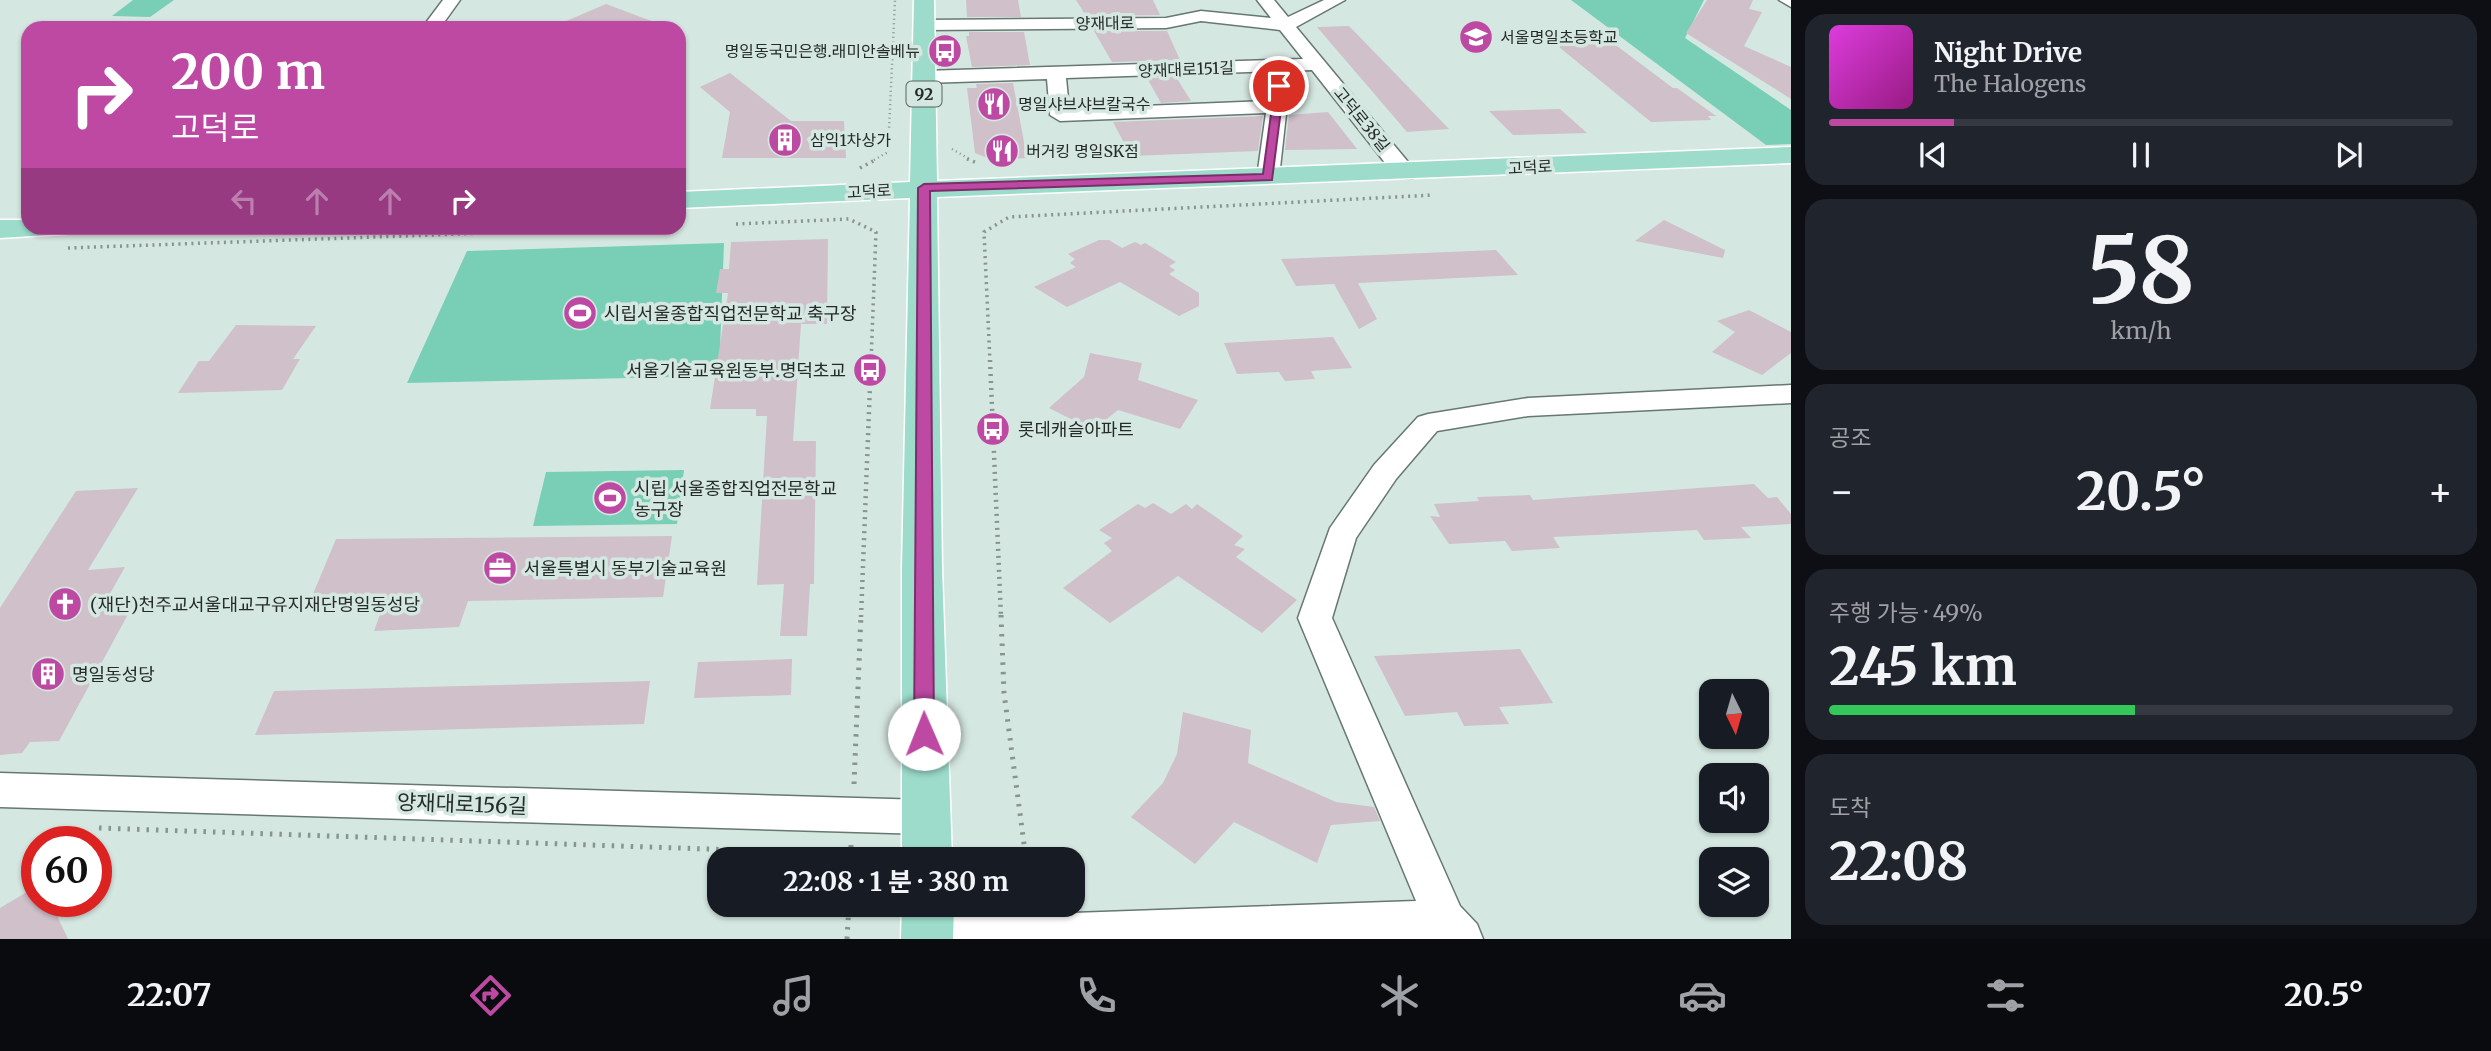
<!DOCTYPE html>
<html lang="ko">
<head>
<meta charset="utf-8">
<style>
  body { margin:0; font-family:Merriweather,"Noto Sans KR",serif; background:#20242c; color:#f1f3f6; height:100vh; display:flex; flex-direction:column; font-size:26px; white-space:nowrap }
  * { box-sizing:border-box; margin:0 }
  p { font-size:23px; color:#9ea1a6 }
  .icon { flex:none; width:38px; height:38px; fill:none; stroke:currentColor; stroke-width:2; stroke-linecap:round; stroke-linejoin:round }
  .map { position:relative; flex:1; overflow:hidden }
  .details { display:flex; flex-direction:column; gap:14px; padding:14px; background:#0d0f14; width:700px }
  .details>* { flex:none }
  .guide { position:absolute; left:21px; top:21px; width:665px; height:214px; border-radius:21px; box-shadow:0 2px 5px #0004; background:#bd49a3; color:#fff; overflow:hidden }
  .needle { width:46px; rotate:175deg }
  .buttons { position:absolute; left:1699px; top:679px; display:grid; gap:14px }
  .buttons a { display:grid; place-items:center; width:70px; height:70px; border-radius:14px; background:#171b24; box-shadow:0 2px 5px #0004; font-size:35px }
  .speed { position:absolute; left:21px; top:826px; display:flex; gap:14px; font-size:35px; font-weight:700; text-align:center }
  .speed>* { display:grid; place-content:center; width:91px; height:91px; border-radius:50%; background:#171b24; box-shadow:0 2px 5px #0004; line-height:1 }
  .speed .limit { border:10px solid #d22; background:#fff; color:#111 }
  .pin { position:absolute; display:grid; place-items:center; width:60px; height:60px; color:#fff; margin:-30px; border:4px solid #fff; border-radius:50%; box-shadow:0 2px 7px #0007 }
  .me { position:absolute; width:77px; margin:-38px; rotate:359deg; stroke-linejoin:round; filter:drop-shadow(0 0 5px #0008) }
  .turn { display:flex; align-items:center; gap:24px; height:147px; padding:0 35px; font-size:32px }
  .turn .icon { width:91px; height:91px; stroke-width:2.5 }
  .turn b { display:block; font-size:49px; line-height:60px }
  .lanes { display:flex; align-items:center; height:66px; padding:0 35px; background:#0003; justify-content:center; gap:35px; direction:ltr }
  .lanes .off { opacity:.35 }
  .big { font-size:52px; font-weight:700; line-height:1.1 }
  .details .card { flex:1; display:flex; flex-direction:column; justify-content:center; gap:10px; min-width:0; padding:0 24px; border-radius:21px; background:#20242c }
  .details .dial { align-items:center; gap:0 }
  .dial b { font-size:91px; line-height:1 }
  .song { display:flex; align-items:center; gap:21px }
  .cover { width:84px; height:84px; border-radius:10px; background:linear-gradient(135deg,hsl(300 70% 55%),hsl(310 70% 35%)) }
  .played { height:7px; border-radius:4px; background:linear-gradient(90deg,#bd49a3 20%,#363941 20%) }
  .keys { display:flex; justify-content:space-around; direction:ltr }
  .heat { display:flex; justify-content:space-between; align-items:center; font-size:38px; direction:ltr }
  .charge { height:10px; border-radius:5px; background:linear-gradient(90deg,#34c759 49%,#363941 0) }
  .trip { position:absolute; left:707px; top:847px; width:378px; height:70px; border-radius:21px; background:#171b24; box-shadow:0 2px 5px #0004; font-weight:700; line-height:70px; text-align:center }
  .dock { display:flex; height:112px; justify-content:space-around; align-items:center; background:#090b0e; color:#9ea1a6 }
  .dock .icon { width:49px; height:49px }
  .dock .selected { color:#bd49a3 }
  .dock b { font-size:32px; color:#f1f3f6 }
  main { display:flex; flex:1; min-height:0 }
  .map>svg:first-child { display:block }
  .green { fill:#78cfb6 }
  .building { fill:#cfc0ca }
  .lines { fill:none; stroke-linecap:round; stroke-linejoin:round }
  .minor-casing { stroke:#677771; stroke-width:3 }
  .major-casing { stroke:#fff; stroke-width:3 }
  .path-far3 { stroke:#87948f; stroke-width:2.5; stroke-dasharray:1 3.5; stroke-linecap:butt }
  .path-far2 { stroke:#87948f; stroke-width:3.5; stroke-dasharray:2 4.5; stroke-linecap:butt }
  .path-far1 { stroke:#87948f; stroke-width:4.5; stroke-dasharray:2 5; stroke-linecap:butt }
  .path { stroke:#87948f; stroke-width:5; stroke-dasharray:2.5 7; stroke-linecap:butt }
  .minor { fill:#fff; fill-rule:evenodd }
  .major { fill:#9ddccb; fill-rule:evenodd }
  .route { fill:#bd49a3; stroke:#7b2f6a; stroke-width:2 }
  .labels { text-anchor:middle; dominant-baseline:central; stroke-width:7; stroke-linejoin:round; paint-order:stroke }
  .far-street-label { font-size:16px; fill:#242b28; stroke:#d5e7e1 }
  .far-poi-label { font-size:16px; fill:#242b28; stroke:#d5e7e1; text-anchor:start }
  .shield { fill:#d5e7e1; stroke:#596360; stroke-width:2 }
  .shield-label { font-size:16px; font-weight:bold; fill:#242b28 }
  .poi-label { font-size:18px; fill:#242b28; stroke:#d5e7e1; text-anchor:start }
  .near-street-label { font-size:21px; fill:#242b28; stroke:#d5e7e1 }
</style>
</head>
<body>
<main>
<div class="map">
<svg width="1791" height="939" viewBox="0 0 1791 939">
  <rect width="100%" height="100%" fill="#d5e7e1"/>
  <g class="green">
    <polygon points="133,0 174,0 150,17 112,16"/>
    <polygon points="1571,0 1704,0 1685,38 1791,110 1791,144 1766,145"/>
    <polygon points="724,243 719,376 407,383 467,251"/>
    <polygon points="684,470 677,524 533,526 546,472"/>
  </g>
  <g class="building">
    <polygon points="966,0 1018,0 1021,17 967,17"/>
    <polygon points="1076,0 1153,0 1160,15 1086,16"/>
    <polygon points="1707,0 1753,0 1749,9 1762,12 1744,46 1791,67 1791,99 1686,33"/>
    <polygon points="606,4 662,25 662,28 550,28"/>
    <polygon points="1349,26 1449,129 1407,132 1317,27"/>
    <polygon points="1094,31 1167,31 1180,60 1112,62"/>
    <polygon points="969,32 1024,32 1030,65 972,67 966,36 969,36"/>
    <polygon points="1605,37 1673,88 1677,88 1716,116 1708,116 1711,120 1651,122 1548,38"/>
    <polygon points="730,73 791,121 844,121 846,158 722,158 730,112 700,87"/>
    <polygon points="1176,77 1191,101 1161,103 1147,78"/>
    <polygon points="1013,83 1027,158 993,160 975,153 967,88 977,88 976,84"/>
    <polygon points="1560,109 1587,133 1513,135 1489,111"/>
    <polygon points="1328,112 1357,149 1285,150 1289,115"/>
    <polygon points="1263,116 1258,151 1131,156 1113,122"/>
    <polygon points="1664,220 1725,250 1723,258 1635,241"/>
    <polygon points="828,239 827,324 801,324 793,441 816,441 814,584 810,584 807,636 780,636 784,584 757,585 767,416 756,416 756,409 710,409 728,293 716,293 720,269 729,269 731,242"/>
    <polygon points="1099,240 1109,240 1122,248 1135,242 1141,245 1145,243 1176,262 1169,266 1175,270 1169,274 1199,293 1199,306 1179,316 1120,282 1067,307 1034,287 1076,267 1070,263 1075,259 1068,254"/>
    <polygon points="1496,250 1518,275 1358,283 1377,319 1359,329 1334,284 1296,286 1281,259"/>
    <polygon points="1749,310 1791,332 1791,353 1762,375 1712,352 1735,332 1717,321"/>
    <polygon points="236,325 316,326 293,359 300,359 282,390 178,393 199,361 209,361"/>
    <polygon points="1333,337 1352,368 1311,371 1315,379 1285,381 1279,372 1237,374 1224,343"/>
    <polygon points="1090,353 1142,363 1138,380 1198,400 1180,429 1118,410 1093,430 1049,408 1084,377"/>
    <polygon points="1754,484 1768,498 1777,497 1791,514 1791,524 1741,527 1751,538 1704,540 1697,530 1553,537 1560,548 1512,551 1505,541 1449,544 1430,516 1440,517 1434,504 1479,501 1477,497 1530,495 1533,500"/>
    <polygon points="138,488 88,570 125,567 103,606 133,605 59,741 30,742 22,753 0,755 0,608 76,491"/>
    <polygon points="1153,503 1171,514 1186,504 1192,509 1197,504 1243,536 1234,545 1245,549 1236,557 1297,600 1262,633 1178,576 1110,623 1063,588 1112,551 1104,543 1112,538 1099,530 1138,504 1145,508"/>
    <polygon points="672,536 663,597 468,601 459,627 374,631 383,606 308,606 336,539"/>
    <polygon points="1520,649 1553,703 1499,707 1509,724 1464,726 1457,712 1405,716 1374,656"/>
    <polygon points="792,659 791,695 694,698 698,662"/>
    <polygon points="650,681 644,724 255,735 274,691"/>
    <polygon points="1183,712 1251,730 1248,763 1336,802 1374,807 1380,821 1331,825 1317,863 1234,822 1195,864 1131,817 1163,783 1177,754"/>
    <polygon points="37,886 37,901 50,901 68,939 0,939 0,908"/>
  </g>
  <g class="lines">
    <g class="minor-casing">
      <g id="minor">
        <polygon points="443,0 460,0 440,28 422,28"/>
        <polygon points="1257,0 1274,0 1288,17 1324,0 1345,0 1296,27 1413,168 1416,173 1413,178 1397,178 1312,70 1066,78 1069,109 1267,101 1272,83 1286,83 1289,87 1279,177 1268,183 1257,177 1266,113 1060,121 1050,115 1047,79 924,83 915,77 924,71 1303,59 1280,30 1201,21 1166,28 924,30 915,25 924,20 1166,18 1201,11 1271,18"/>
        <polygon points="1779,0 1791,0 1791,7"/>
        <polygon points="1791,385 1791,403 1528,416 1437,431 1396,479 1356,538 1332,618 1460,906 1477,924 1483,939 906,939 912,924 927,918 1416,901 1298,618 1330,528 1374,465 1418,417 1428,414 1528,398"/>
        <polygon points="0,773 925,800 939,805 945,817 939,829 925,834 0,807"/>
      </g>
    </g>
    <g class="major-casing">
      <g id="major">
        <polygon points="914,0 934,0 937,181 1791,147 1791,163 937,197 942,568 952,859 902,859 902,568 910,198 679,208 679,192 910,182"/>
        <polygon points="0,220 28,220 28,228 69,228 65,234 0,238"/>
        <polygon points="902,905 954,905 953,939 901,939"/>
      </g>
    </g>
    <g class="path-far3">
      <polyline points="952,149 971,160"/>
      <polyline points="874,160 888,152 895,0"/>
    </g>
    <g class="path-far2">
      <polyline points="967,159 977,163"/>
      <polyline points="860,168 877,159"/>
      <polyline points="736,224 849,219 876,232 871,362"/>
      <polyline points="68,248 627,228"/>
      <polyline points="990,362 984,232 1009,217 1434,195"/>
    </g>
    <g class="path-far1">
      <polyline points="990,360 1001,617"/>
      <polyline points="861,617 871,360"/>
    </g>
    <g class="path">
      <polyline points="1001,615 1004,693 1026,859"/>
      <polyline points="854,784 861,615"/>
      <polyline points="99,828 851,854"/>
      <polyline points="851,845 851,859"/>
      <polyline points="847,939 849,905"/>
    </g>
    <use href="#minor" class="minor"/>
    <use href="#major" class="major"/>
  </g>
  <polygon class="route" points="1275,84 1284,86 1272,180 930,191 934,734 931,740 917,740 914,734 918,188 924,184 1263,174"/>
  <defs>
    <g id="school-disc" transform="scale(1.75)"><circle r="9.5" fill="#bd49a3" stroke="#d5e7e1"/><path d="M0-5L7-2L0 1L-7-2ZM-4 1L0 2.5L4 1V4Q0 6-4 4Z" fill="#fff"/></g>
    <g id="bus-disc" transform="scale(1.75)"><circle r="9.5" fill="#bd49a3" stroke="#d5e7e1"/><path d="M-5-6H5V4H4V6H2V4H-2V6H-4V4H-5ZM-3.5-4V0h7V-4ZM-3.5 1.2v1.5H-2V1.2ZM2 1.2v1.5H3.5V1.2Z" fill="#fff"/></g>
    <g id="restaurant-disc" transform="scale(1.75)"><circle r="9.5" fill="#bd49a3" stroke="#d5e7e1"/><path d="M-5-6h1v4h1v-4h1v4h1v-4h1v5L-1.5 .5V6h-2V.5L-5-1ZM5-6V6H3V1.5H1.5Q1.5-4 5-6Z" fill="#fff"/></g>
    <g id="building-disc" transform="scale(1.75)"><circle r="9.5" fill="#bd49a3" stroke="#d5e7e1"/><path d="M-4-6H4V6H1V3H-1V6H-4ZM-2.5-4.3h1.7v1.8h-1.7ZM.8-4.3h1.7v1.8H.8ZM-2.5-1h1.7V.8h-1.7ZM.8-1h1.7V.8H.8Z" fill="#fff"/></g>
    <g id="stadium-disc" transform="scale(1.75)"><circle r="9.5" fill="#bd49a3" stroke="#d5e7e1"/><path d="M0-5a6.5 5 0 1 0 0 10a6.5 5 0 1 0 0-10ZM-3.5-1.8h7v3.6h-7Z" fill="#fff"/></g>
    <g id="office-disc" transform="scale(1.75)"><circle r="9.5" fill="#bd49a3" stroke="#d5e7e1"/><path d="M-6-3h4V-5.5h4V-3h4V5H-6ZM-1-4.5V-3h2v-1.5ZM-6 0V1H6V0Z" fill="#fff"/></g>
    <g id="church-disc" transform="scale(1.75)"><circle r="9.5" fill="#bd49a3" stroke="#d5e7e1"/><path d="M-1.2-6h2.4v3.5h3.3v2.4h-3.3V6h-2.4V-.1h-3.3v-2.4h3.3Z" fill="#fff"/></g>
  </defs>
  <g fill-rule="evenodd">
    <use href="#school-disc" x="1476" y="37"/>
    <use href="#bus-disc" x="945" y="51"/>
    <use href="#restaurant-disc" x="994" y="104"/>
    <use href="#building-disc" x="785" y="140"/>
    <use href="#restaurant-disc" x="1002" y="151"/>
    <use href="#stadium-disc" x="580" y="313"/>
    <use href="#bus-disc" x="870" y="370"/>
    <use href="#bus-disc" x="993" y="429"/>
    <use href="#stadium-disc" x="610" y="498"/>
    <use href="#office-disc" x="500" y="568"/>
    <use href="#church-disc" x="65" y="604"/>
    <use href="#building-disc" x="48" y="674"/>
  </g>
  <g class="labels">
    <g class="far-street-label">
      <text transform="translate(1105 23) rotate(-1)">양재대로</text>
      <text transform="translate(1186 69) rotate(-2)">양재대로151길</text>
      <text transform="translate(1362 119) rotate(51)">고덕로38길</text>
      <text transform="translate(1530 167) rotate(-3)">고덕로</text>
      <text transform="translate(869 191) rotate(-3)">고덕로</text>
    </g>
    <g class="far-poi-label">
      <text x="1500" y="37">서울명일초등학교</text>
      <text x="920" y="51" text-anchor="end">명일동국민은행.래미안솔베뉴</text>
      <text x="1018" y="104">명일샤브샤브칼국수</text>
      <text x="810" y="140">삼익1차상가</text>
      <text x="1026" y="151">버거킹 명일SK점</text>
    </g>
    <rect class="shield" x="906.5" y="81.5" width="35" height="25" rx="5"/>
    <g class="shield-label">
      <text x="924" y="94">92</text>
    </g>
    <g class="poi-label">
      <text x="604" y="313">시립서울종합직업전문학교 축구장</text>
      <text x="846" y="370" text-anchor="end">서울기술교육원동부.명덕초교</text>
      <text x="1018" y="429">롯데캐슬아파트</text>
      <text x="634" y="488">시립 서울종합직업전문학교<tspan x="634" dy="21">농구장</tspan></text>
      <text x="524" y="568">서울특별시 동부기술교육원</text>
      <text x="90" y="604">(재단)천주교서울대교구유지재단명일동성당</text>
      <text x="72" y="674">명일동성당</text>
    </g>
    <g class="near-street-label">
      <text transform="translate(462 804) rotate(2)">양재대로156길</text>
    </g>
  </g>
</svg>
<div class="buttons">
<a><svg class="needle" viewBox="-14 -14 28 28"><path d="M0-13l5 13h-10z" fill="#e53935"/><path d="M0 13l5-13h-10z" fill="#9ea1a6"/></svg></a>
<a><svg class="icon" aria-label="sound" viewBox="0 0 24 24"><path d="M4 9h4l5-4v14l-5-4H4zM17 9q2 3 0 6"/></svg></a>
<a><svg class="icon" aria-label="layers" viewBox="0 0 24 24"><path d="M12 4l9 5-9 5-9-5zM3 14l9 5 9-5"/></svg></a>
</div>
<div class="speed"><div class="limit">60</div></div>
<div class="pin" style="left:1279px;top:86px;background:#d93025"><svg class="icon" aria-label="arrive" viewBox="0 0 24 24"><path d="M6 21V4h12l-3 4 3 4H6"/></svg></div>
<svg class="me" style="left:924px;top:734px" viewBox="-20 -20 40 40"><circle r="19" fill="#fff"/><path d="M0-13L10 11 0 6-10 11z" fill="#bd49a3"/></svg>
<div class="trip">22:08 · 1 분 · 380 m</div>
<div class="guide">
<div class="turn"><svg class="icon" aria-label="right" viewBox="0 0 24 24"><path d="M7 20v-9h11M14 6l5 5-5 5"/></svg><div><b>200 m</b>고덕로</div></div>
<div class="lanes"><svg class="icon off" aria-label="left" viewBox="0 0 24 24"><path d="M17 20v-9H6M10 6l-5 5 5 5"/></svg><svg class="icon off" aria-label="ahead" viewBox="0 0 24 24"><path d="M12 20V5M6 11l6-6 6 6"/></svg><svg class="icon off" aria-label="ahead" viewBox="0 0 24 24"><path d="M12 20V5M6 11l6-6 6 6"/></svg><svg class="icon" aria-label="right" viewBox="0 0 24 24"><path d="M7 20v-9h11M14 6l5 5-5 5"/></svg></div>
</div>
</div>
<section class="details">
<div class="card">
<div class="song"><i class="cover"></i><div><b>Night Drive</b><p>The Halogens</p></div></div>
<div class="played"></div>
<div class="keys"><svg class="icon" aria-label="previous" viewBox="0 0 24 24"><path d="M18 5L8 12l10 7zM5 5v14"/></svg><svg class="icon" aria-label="pause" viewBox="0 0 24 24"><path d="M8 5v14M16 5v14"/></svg><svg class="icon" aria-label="next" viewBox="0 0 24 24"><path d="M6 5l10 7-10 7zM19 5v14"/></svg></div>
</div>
<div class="card dial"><b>58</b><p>km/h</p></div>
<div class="card"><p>공조</p>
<div class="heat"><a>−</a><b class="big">20.5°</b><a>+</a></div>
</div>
<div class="card"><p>주행 가능 · 49%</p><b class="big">245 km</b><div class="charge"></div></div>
<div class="card"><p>도착</p><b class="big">22:08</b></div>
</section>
</main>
<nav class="dock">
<b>22:07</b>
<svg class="icon selected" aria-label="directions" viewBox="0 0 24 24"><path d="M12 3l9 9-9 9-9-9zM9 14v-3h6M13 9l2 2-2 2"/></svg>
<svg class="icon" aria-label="music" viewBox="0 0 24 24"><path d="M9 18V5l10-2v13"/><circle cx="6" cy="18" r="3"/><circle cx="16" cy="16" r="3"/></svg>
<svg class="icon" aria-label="phone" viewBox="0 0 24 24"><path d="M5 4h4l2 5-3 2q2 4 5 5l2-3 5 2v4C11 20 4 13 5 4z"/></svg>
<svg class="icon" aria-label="climate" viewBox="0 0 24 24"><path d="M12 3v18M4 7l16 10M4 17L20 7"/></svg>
<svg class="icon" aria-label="car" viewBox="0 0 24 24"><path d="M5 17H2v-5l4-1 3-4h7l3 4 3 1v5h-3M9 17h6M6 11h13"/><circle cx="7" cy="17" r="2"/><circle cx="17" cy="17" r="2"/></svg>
<svg class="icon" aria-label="filters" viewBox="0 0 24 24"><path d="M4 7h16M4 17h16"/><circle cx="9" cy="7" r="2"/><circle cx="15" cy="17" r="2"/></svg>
<b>20.5°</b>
</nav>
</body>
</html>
